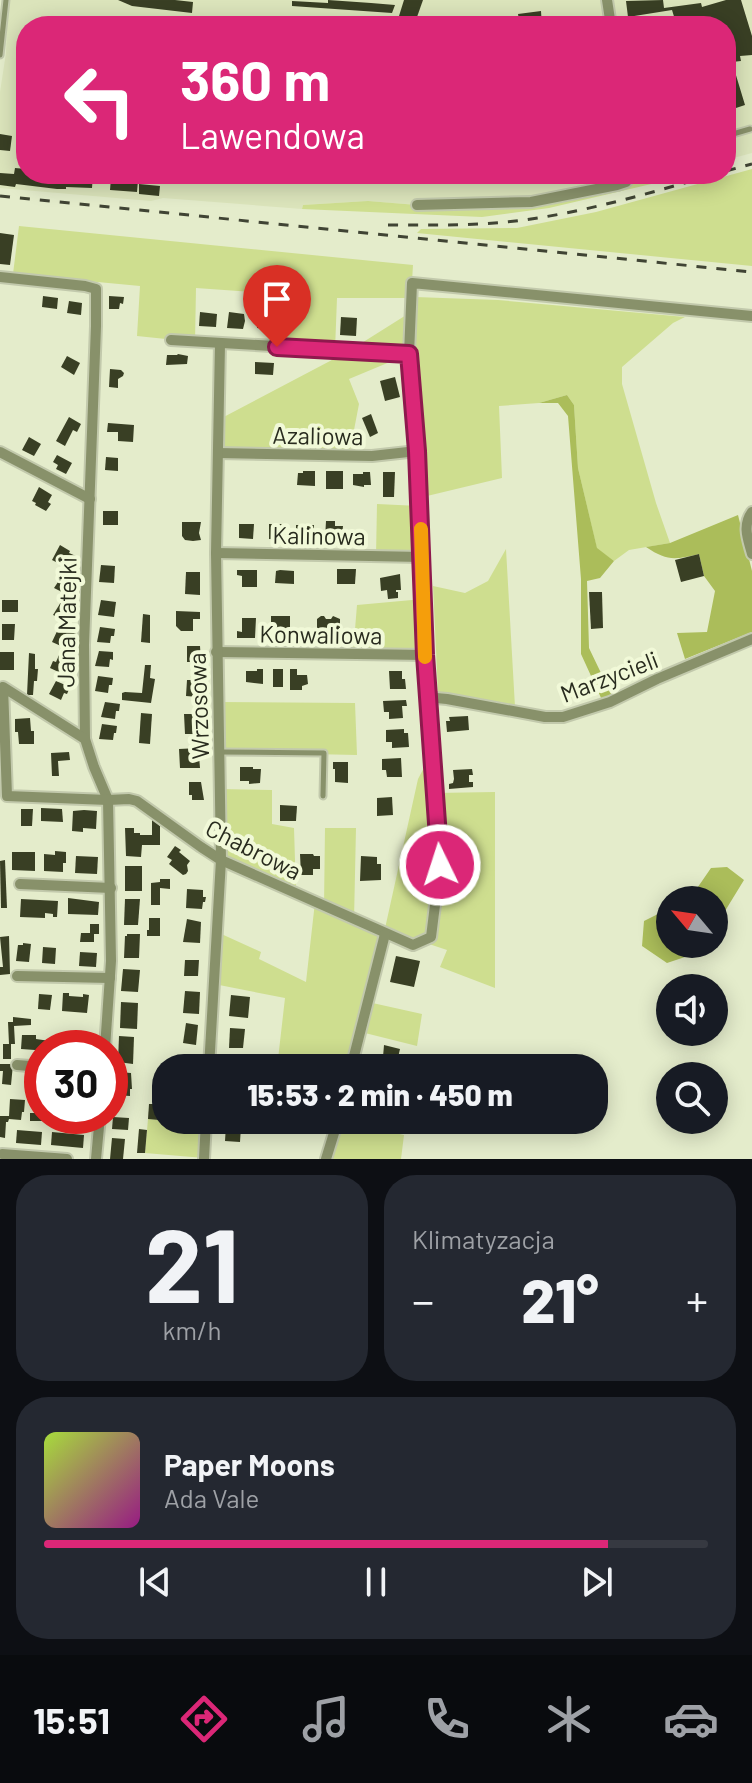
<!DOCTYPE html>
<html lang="pl">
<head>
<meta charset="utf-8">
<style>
  body { margin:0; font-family:Barlow,sans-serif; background:#242831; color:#f1f3f6; height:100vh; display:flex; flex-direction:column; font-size:30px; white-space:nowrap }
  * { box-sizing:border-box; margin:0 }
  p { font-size:26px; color:#9ea1a6 }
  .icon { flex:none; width:44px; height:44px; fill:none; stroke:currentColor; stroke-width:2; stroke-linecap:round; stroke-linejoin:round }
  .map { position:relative; height:1159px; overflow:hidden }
  .panel { display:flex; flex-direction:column; gap:16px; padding:16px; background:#0d0f14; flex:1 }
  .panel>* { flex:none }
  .banner { position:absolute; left:16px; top:16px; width:720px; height:168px; border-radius:32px; box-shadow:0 4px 20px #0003; background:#db2777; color:#fff; overflow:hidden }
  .needle { width:52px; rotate:299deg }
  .controls { position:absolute; left:656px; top:886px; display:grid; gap:16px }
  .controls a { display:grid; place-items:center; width:72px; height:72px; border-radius:50%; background:#171b24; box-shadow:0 4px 20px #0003; font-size:40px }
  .speed { position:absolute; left:24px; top:1030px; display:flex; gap:16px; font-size:40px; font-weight:700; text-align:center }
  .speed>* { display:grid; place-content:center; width:104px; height:104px; border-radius:50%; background:#171b24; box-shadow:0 4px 20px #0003; line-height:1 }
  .speed .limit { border:12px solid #d22; background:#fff; color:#111 }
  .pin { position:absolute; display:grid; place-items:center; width:68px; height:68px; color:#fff; margin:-82px -34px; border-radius:50% 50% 50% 0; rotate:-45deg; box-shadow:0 0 8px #0007 }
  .pin .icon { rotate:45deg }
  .me { position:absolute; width:88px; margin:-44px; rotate:356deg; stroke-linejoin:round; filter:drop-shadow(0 0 6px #0008) }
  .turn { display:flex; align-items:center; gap:28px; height:168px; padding:0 32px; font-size:36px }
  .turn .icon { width:104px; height:104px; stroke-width:2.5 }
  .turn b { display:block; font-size:56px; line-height:68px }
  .big { font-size:60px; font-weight:800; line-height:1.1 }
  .panel .widget { flex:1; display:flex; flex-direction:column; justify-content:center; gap:12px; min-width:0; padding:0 28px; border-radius:32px; background:#242831 }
  .panel .dial { align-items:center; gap:0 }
  .dial b { font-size:104px; line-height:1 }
  .song { display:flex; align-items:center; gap:24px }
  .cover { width:96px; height:96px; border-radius:12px; background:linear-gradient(135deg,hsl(80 70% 55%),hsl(310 70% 35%)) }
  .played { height:8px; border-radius:4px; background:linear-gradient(90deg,#db2777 85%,#363941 85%) }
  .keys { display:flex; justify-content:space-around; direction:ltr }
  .heat { display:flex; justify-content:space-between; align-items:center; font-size:44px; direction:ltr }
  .panel .tiles { flex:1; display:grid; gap:16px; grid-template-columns:1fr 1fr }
  .widget:last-child { grid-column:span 2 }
  .trip { position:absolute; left:152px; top:1054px; width:456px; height:80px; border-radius:32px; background:#171b24; box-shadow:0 4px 20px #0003; font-weight:800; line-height:80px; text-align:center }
  .dock { display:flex; height:128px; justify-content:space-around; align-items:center; background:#090b0e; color:#9ea1a6 }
  .dock .icon { width:56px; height:56px }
  .dock .active { color:#db2777 }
  .dock b { font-size:36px; color:#f1f3f6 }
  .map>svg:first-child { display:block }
  .built { fill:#dbe4bb }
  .green { fill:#cede8f }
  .forest { fill:#abbd5a }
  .building { fill:#393f24 }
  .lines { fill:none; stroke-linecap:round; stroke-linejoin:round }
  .service-casing { stroke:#c2c9ac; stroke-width:9 }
  .minor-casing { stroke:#c2c9ac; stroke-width:14 }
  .service { stroke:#88916a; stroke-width:5 }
  .minor { stroke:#88916a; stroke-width:10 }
  .rail { stroke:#404434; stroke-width:3; stroke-dasharray:10 10; stroke-linecap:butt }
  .route-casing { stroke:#8e194d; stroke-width:20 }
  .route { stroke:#db2777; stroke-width:14 }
  .slow { stroke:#f59e0b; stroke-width:14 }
  .labels { text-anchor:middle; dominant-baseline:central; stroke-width:8; stroke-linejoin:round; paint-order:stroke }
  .street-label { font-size:24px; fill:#282b1e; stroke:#f1f9d8 }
</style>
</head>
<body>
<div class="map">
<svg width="752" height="1159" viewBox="0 0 752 1159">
  <rect width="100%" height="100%" fill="#e4eccb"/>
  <polygon class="built" points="8,0 752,0 752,153 726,160 726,26 26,26 26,174 671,174 531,202 417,205 368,201 303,205 302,209 163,198 151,201 0,188 0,92 6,53"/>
  <g class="green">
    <polygon points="752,169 752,266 417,233 421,229 517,228 596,212"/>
    <polygon points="671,174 694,174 549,208 482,217 302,209 303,205 368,201 417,205 531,202"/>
    <polygon points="19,226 413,265 411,298 337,298 335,350 277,347 280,294 196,288 195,342 137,336 140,286 13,274"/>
    <path d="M415,297L498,300L685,317L673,323L622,367V384L656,503L670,543L629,550L614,561L597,549L578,468L574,405L567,395L539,403L499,406L502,478L427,496C423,430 413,364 415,297Z"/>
    <polygon points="411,312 409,354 349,379 359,404 349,456 218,453 218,420 349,351"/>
    <polygon points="377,504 419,506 422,557 376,556"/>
    <polygon points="506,549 515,707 438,692 433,586 465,593 488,581"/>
    <polygon points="423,599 425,655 353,654 357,605"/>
    <polygon points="218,702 355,703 357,755 220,752"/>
    <polygon points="426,764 433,766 435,793 495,792 495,988 440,967 447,950 429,944 431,938 413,945 385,934 368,1002 422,1014 417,1046 361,1032 351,1068 277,1068 285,998 214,984 217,932 261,952 259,959 306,982 315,902 324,906 325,828 356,828 354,920 384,933 418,779"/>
    <polygon points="220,789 272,790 272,824 294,828 296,893 221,860"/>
    <polygon points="148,1119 206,1123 204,1158 145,1153"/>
    <polygon points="338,1120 404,1135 401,1159 326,1159"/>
  </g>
  <g class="forest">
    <polygon points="567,395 574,405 578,468 597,548 614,561 600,578 587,581 589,648 612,696 602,700 581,654 581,579 568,416 558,403 539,403"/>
    <path d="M738,515L752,571V632L685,659L677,633L707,632L715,591L704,576L699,554C674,560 667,561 646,547L670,543Z"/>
    <polygon points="727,867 744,880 714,929 714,900 686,900 691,897 711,868"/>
    <polygon points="670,908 670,944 701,944 691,955 667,963 642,946 644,921"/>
  </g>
  <g class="building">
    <polygon points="118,0 175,0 193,2 192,13 132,6"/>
    <polygon points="328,0 371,3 395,5 392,13 292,6 292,1 328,3"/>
    <polygon points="404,0 423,0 417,17 399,16"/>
    <polygon points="663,0 664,8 701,3 702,7 726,0 741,0 752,36 752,55 740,56 741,61 732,62 745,105 733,109 726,88 726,26 671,26 676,23 672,10 628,17 626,1"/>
    <polygon points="541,11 542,26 520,26 518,14"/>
    <polygon points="0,134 12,136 10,151 0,150"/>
    <polygon points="15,168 26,169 26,174 93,174 92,188 66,187 66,189 57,189 16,184 15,187 0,185 0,173 14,174"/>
    <polygon points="158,174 204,174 203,181 158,176"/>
    <polygon points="305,174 396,174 396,181 305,177"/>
    <polygon points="111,178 138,180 137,192 110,190"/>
    <polygon points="139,184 160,186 159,196 139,194"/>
    <polygon points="0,233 14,235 10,265 0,264"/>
    <polygon points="43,296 58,298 57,309 42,307"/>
    <polygon points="109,296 124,297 123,304 120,303 119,309 109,309"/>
    <polygon points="69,301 82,303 81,315 67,313"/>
    <polygon points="200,312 217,314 216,327 199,326"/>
    <polygon points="229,312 244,314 245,321 243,329 227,328"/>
    <polygon points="258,316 272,317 271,329 257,328"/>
    <polygon points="341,317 357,318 356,336 340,335"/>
    <polygon points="178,354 188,356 187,364 166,365 167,355 177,355"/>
    <polygon points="67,356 80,363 74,375 61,367"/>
    <polygon points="255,362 274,363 273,375 255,374"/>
    <polygon points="110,369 121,370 124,373 123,376 118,379 118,388 109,387"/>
    <polygon points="395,377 400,397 385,401 380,381"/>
    <polygon points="371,414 378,433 370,437 362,418"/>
    <polygon points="69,417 81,424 77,432 73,430 65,446 56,441"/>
    <polygon points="108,423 134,425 133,442 118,441 118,432 107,432"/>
    <polygon points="29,437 41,444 34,456 22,450"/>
    <polygon points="57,455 72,463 66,474 56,469 58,465 53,462"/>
    <polygon points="106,457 118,458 118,471 105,470"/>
    <polygon points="303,471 315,471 315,486 297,485 298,473 303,473"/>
    <rect x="326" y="471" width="17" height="18"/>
    <polygon points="363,472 370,472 371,485 364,485 364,487 353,485 353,474 363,474"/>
    <polygon points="383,472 395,472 394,497 383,497"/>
    <polygon points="39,487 52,495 48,502 51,504 46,511 35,505 36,503 32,501"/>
    <rect x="103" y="511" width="15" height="14"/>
    <polygon points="326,521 335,521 335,526 343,526 342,536 335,536 335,539 325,539"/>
    <polygon points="182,522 201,522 199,533 201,540 193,541 185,540 182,536"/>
    <polygon points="239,524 254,524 253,539 239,538"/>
    <polygon points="269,524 286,524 285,540 269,539"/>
    <polygon points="296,525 314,525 313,539 296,539"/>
    <polygon points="60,545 70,551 69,553 76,556 68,568 52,560"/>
    <polygon points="699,554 704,576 681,582 675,560"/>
    <polygon points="101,565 115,566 114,583 99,582"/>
    <polygon points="337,569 356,569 355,584 337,584"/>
    <polygon points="237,570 257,570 257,587 242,587 242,576 237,575"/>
    <polygon points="280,570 294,571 294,584 275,583 276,571"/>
    <polygon points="186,572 200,572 200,595 185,594"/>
    <polygon points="400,574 401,590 396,590 396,592 398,592 398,598 388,599 387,590 381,591 380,578"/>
    <polygon points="62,576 75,581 72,588 70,586 66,594 54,588"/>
    <polygon points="589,592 602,592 603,628 591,629"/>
    <rect x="2" y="600" width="16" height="12"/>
    <polygon points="101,600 116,602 114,617 98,615"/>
    <polygon points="61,602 74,608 65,620 53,615"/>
    <polygon points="176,611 200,612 200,619 193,619 193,631 181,631 176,626"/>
    <polygon points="143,614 150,615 150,643 141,642"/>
    <rect x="271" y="616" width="19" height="21"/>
    <polygon points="321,616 324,616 326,619 331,619 333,616 340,619 340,637 326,639 325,636 317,636 317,619"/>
    <polygon points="242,618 256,618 255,638 237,638 237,631 242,632"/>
    <polygon points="2,624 15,624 14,640 2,640"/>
    <polygon points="59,627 76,634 70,650 52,642"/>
    <polygon points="100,627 115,629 114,636 111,636 110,643 97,642"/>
    <polygon points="187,646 200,646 201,662 187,662"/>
    <polygon points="99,651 113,652 113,660 110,659 109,667 95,666"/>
    <rect x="0" y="652" width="14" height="18"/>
    <polygon points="29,653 35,654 35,669 38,669 37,681 34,681 33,695 27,695"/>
    <polygon points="59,655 73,661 65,675 50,668 53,661 56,662"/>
    <polygon points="145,665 151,665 150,678 155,679 151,703 122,700 122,693 125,692 142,693"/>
    <polygon points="257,669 263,669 263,684 246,682 246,671 257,671"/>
    <rect x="273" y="669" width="10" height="18"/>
    <polygon points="290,669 297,669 297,675 307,675 308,684 302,686 302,690 290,690"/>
    <polygon points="389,671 402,671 402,679 405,679 406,689 390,689"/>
    <polygon points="98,676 113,678 112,685 109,685 108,693 95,691"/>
    <polygon points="187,680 198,680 198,685 200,685 201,689 201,693 198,693 198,697 186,696"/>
    <polygon points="56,681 70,687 67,694 64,693 61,700 49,694"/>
    <polygon points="406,700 407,706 402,706 403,718 389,719 389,712 384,712 383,701"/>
    <polygon points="105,702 120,704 119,711 116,711 115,719 101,717"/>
    <polygon points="141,713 152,714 150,744 139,743"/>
    <polygon points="184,714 202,714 202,719 199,719 199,734 185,734"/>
    <polygon points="468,716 469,730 447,732 446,721 450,721 449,717"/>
    <polygon points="30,718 31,731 34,731 34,744 19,744 18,732 15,732 15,719"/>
    <polygon points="102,724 117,726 116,733 114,733 113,740 99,739"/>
    <polygon points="404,729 404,733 408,733 409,747 392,748 392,742 386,742 386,730"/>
    <polygon points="199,748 201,756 199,756 200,768 180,768 179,749"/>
    <polygon points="69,752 70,760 58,761 59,776 52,776 51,753"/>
    <polygon points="401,758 402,777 387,777 386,770 382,770 382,759"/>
    <polygon points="333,762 348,762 348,783 335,782 335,769 333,769"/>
    <polygon points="240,767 253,767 253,769 261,769 260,783 249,784 249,781 240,781"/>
    <polygon points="472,769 473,775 469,775 469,782 473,782 473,787 449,789 449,784 453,783 454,779 453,770"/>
    <polygon points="189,782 201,782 204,800 192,800 192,795 189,795"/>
    <polygon points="392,797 393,815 377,816 377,798"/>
    <polygon points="280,805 297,806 296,821 280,821"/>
    <polygon points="41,808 62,809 63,822 41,821"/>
    <polygon points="21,809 33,809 32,826 21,826"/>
    <polygon points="84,810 97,811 96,829 83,828 83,832 72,831 73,811"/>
    <polygon points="152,819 160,826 160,845 142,845 141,857 126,856 125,828 134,828 134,833 140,833 140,835 152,835"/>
    <polygon points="175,846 181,850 179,852 190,861 187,865 188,871 186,874 183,875 169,864 172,860 167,857"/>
    <polygon points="55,851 66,852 66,863 63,863 63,872 44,871 44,854 55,855"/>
    <polygon points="12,852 35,852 35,871 12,870"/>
    <polygon points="300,854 313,854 314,856 320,856 320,869 313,869 313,875 301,875"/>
    <polygon points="76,856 98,857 97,874 75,873"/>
    <polygon points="361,856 377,857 377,864 381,864 381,880 360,881"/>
    <polygon points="5,860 7,908 1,908 0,861"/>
    <rect x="125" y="866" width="17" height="25"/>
    <polygon points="160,879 170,879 170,889 160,888 160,905 151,905 151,883 160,882"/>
    <polygon points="187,889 203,890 203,897 206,897 205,902 203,902 202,909 186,908"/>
    <polygon points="68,898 99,902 98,915 68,914"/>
    <polygon points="21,899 58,901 57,917 53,917 53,914 45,913 45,918 20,917"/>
    <polygon points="125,899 140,899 138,925 124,925"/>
    <polygon points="149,918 160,918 160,936 147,936 147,930 149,930"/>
    <polygon points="187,919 201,922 200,943 183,942"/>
    <polygon points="90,924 99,924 99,934 94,934 94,942 80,942 81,933 90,933"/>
    <polygon points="127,934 140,934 139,958 124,958 125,936 127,936"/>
    <polygon points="9,936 10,974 0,975 0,967 3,967 0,937"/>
    <polygon points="23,943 31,944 29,962 16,961 18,945 23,945"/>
    <polygon points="43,947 56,948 55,964 42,963"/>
    <polygon points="80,952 97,953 96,967 79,966"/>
    <polygon points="396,956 420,961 414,987 390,982"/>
    <polygon points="185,960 199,960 198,976 184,976"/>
    <polygon points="123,969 140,970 138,992 121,991"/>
    <polygon points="185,991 200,992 199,1014 183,1013"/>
    <polygon points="63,993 69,993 69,996 83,997 83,994 89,995 87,1013 62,1011"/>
    <polygon points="39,994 52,995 50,1010 38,1009"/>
    <polygon points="231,995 250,997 248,1018 229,1016"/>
    <polygon points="121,1002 138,1003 137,1029 120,1028"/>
    <polygon points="13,1017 31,1019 31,1025 14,1026 15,1044 11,1044 11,1059 3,1059 3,1044 9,1044 8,1022 13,1022"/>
    <polygon points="186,1023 198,1025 196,1045 183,1043"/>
    <polygon points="230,1028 245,1029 243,1048 229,1048"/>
    <polygon points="22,1035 36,1035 36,1039 50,1041 49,1048 42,1048 42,1054 35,1053 35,1050 21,1049"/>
    <polygon points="119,1036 134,1037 133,1064 118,1062"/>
    <polygon points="61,1038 85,1040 85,1048 60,1048"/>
    <polygon points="384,1045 400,1049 396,1066 373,1060 374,1055 383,1057"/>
    <polygon points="227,1057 237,1058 237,1061 250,1062 249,1068 228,1068"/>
    <polygon points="0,1064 13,1064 11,1085 2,1084 3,1071 0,1071"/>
    <polygon points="118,1072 131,1073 132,1089 130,1089 130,1096 116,1095"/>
    <polygon points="27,1082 42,1083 42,1096 26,1095"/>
    <polygon points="10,1099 25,1100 24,1112 22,1112 21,1120 9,1119 8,1122 6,1122 5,1138 0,1137 0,1116 9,1116"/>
    <polygon points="149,1104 159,1104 159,1120 148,1119"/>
    <polygon points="30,1113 42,1113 42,1116 85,1116 85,1125 62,1123 62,1121 30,1121"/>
    <polygon points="113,1117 129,1118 128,1130 112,1129"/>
    <polygon points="226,1126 241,1127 240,1142 225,1141"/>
    <polygon points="139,1129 147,1130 145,1153 137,1153"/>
    <polygon points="17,1130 42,1132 41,1145 16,1143"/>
    <polygon points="52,1132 84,1135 83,1148 51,1145"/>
    <polygon points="112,1138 125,1139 123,1159 110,1159"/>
  </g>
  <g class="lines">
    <g class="service-casing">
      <g id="service">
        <polyline points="0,55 6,0"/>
        <polyline points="726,136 750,129"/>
        <polyline points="221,752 324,753 323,796"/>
      </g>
    </g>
    <g class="minor-casing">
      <g id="minor">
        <polyline points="607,0 611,26"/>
        <polyline points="417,205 531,202 617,185 626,182 631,174"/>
        <polyline points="0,277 85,286 96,289 96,326 84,645 85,739 94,767 108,800 111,961 105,1048"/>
        <polyline points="171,340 409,354"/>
        <polyline points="0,452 90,499"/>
        <polyline points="218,453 372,456 417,451"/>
        <path d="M752,512C742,526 748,539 752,554"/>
        <polyline points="216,553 422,557"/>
        <polyline points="216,652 425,655"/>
        <polyline points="428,701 436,698 447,699 545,717 563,717 610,702 657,679 752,639"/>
        <polyline points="85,739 3,687 7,796 108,800 129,799 137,801 201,847 221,860 413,945 431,937 440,865 425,655 417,451 409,354 412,283 752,316"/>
        <polyline points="20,884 111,888"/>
        <polyline points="17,976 110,978"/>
        <polyline points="17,1065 42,1067"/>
        <polyline points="209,1068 221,860 216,553 220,344"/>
        <polyline points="351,1068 385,934"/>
        <polyline points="2,1154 67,1159"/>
        <polyline points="96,1159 100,1116"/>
        <polyline points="204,1159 206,1120"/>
        <polyline points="326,1159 338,1120"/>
      </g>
    </g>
    <use href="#service" class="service"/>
    <use href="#minor" class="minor"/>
    <g class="rail">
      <polyline points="726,171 752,164"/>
      <polyline points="0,196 752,272"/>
      <path d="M388,225C434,225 479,226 524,220C590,211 653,192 716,174"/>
    </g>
  </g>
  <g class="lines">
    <g class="route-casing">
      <polyline id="route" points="277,347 409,354 417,451 425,655 440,865"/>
    </g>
    <use href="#route" class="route"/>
    <polyline class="slow" points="421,529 425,657"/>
  </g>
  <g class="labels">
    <g class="street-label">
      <text transform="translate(318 435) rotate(1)">Azaliowa</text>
      <text transform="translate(319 535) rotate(1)">Kalinowa</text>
      <text transform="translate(66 622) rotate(-89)">Jana Matejki</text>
      <text transform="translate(321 634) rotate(1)">Konwaliowa</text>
      <text transform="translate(609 676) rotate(-21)">Marzycieli</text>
      <text transform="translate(198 706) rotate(-92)">Wrzosowa</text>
      <text transform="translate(254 849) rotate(27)">Chabrowa</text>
    </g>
  </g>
</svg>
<div class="controls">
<a><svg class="needle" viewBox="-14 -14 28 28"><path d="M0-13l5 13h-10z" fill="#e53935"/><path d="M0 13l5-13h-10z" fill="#9ea1a6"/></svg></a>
<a><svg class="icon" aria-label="sound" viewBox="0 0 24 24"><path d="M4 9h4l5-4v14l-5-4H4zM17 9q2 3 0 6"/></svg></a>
<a><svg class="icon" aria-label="search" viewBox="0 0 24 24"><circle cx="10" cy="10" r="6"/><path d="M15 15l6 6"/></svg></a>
</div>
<div class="speed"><div class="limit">30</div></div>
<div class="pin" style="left:277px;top:347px;background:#d93025"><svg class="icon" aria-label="arrive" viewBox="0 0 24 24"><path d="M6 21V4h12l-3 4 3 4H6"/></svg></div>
<svg class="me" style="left:440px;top:865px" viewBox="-20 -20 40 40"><circle r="17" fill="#db2777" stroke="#fff" stroke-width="3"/><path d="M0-11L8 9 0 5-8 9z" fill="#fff"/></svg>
<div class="trip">15:53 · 2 min · 450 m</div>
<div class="banner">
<div class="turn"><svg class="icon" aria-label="left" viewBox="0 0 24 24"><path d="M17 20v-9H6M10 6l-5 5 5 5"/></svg><div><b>360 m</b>Lawendowa</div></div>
</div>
</div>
<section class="panel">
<div class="tiles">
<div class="widget dial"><b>21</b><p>km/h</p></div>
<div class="widget"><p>Klimatyzacja</p>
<div class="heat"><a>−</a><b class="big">21°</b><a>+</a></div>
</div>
<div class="widget">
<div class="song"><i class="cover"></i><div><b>Paper Moons</b><p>Ada Vale</p></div></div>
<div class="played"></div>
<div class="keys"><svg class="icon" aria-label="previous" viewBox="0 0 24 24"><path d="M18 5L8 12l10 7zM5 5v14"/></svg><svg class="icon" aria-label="pause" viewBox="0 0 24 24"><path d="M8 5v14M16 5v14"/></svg><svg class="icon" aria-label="next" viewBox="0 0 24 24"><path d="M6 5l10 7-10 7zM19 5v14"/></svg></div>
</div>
</div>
</section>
<nav class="dock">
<b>15:51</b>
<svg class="icon active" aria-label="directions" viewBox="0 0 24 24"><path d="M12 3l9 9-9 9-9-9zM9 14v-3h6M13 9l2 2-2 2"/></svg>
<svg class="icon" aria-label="music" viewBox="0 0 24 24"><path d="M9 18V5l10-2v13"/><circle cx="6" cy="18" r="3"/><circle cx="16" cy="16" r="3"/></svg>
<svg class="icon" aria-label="phone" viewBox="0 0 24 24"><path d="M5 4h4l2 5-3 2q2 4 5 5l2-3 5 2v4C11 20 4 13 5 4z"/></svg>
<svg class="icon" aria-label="climate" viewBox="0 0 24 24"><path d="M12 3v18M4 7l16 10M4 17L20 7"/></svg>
<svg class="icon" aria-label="car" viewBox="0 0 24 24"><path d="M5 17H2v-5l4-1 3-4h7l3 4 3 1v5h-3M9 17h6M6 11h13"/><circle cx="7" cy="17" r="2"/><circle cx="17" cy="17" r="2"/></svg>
</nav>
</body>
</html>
